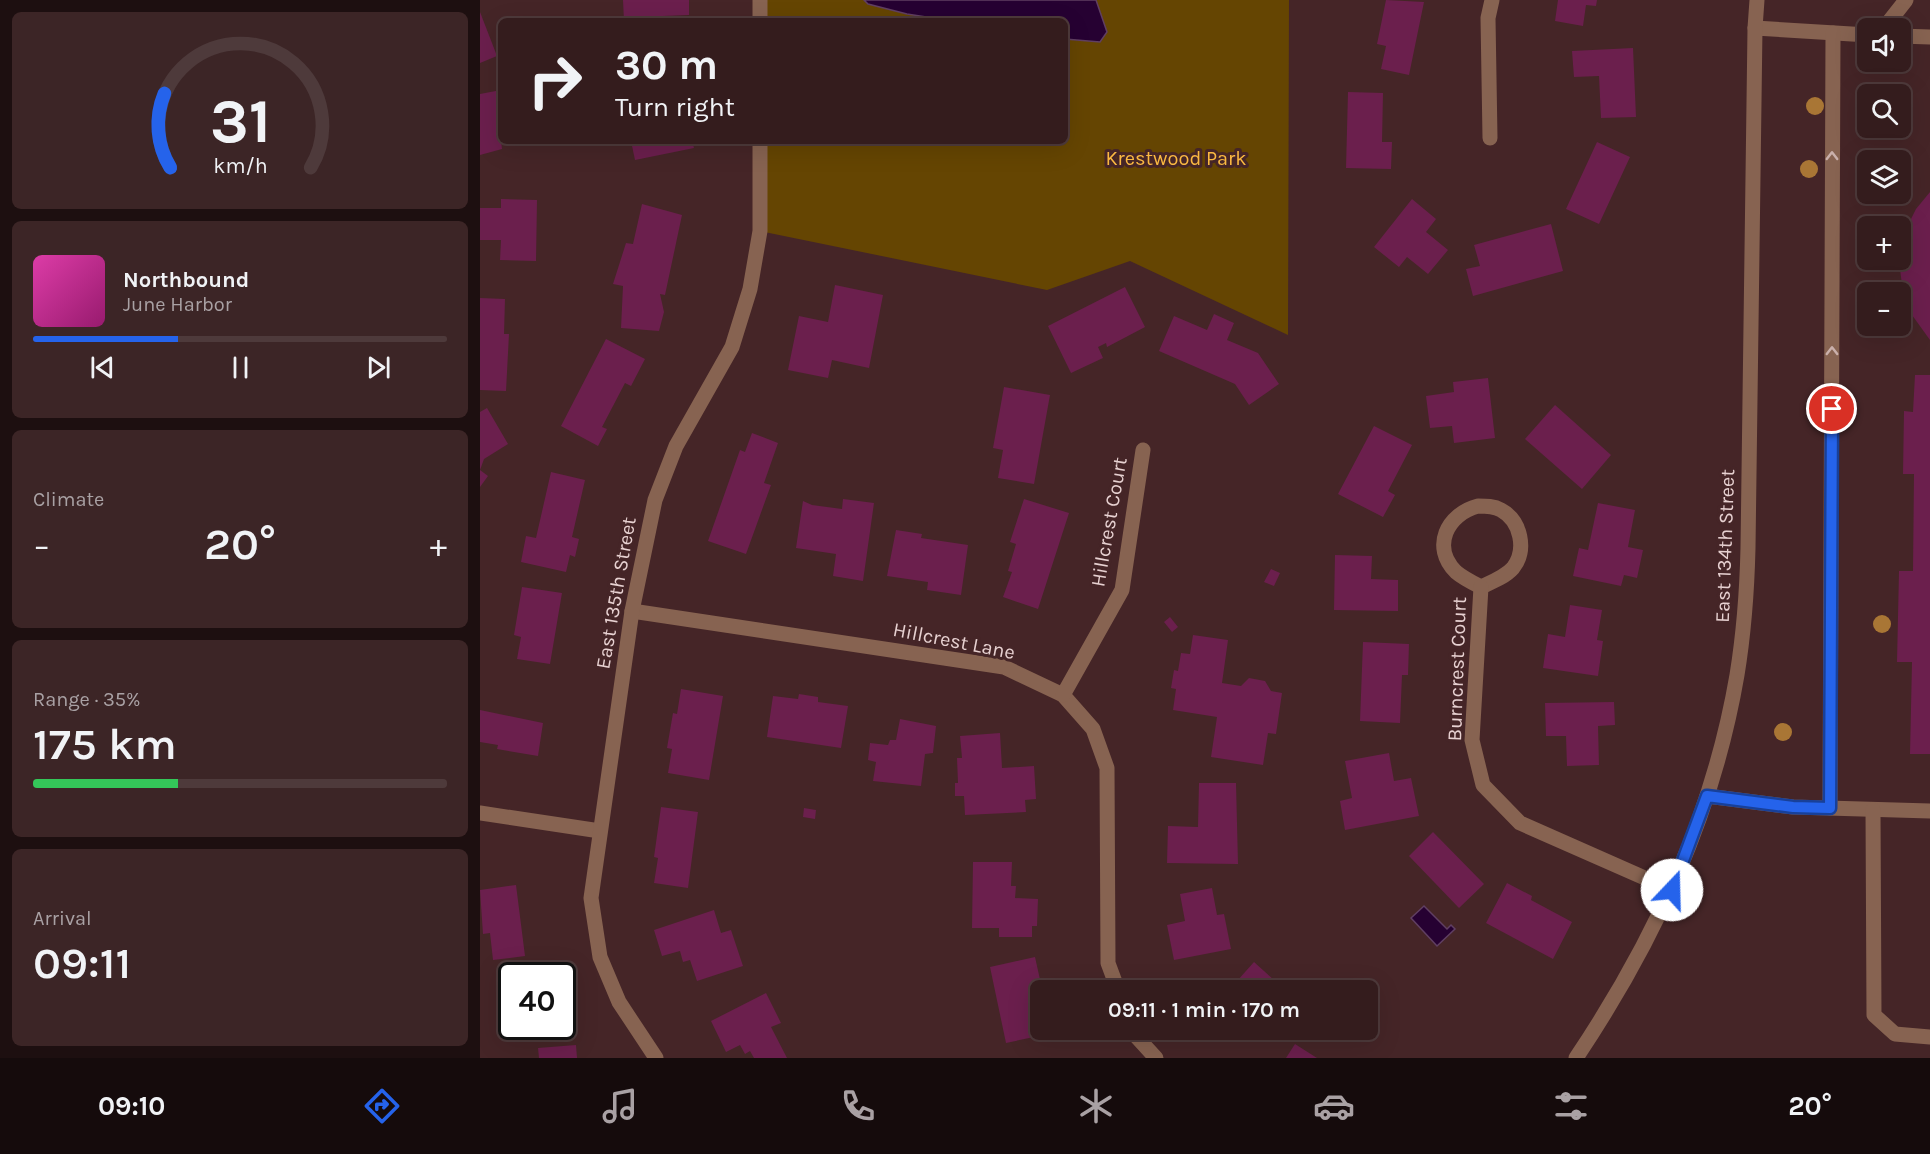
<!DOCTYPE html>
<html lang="en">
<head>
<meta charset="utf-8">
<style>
  body { margin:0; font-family:Karla,sans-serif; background:#3c2526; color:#f1f3f6; height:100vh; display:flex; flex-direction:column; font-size:22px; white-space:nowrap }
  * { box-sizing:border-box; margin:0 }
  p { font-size:20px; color:#a9a1a4 }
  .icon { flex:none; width:33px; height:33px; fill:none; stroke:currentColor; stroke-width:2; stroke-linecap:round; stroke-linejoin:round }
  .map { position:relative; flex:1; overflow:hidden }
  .drawer { display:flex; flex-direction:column; gap:12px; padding:12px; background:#1d0f10; width:480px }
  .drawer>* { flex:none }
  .hud { position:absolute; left:18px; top:18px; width:570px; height:126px; border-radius:9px; box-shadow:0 6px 24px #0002,0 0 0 2px #4e3a3b; background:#341c1d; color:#f1f3f6; overflow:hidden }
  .controls { position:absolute; left:1377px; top:18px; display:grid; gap:12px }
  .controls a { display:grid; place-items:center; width:54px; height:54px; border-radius:9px; background:#341c1d; box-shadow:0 6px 24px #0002,0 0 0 2px #4e3a3b; font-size:30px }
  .speed { position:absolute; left:18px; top:962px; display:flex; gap:12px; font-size:30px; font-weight:700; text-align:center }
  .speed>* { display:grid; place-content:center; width:78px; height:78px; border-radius:50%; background:#341c1d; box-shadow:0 6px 24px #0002,0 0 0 2px #4e3a3b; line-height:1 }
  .speed .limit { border:3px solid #111; border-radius:9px; background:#fff; color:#111 }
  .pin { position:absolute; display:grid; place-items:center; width:51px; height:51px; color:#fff; margin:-26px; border:3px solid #fff; border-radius:50%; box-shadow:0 2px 6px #0007 }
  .me { position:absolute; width:66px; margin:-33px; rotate:21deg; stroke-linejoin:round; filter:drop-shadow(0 0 4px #0008) }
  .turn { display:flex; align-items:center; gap:21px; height:126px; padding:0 18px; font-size:27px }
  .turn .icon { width:78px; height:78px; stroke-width:2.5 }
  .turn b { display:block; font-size:42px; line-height:51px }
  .big { font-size:45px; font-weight:600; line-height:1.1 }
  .drawer .card { flex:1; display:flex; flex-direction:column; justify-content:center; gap:9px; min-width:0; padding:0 21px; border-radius:9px; background:#3c2526 }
  .drawer .dial { align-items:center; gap:0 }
  .dial svg { height:156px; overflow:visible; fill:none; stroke:#4e3a3b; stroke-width:7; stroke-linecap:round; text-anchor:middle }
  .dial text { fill:#f1f3f6; stroke:none }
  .song { display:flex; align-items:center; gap:18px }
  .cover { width:72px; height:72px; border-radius:9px; background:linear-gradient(135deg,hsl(320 70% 55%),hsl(320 70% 35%)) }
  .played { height:6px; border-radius:3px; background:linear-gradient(90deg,#2563eb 35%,#4e3a3b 35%) }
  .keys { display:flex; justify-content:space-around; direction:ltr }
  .heat { display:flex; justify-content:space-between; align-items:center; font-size:33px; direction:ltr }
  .charge { height:9px; border-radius:4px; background:linear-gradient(90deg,#34c759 35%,#4e3a3b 0) }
  .trip { position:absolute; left:550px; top:980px; width:348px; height:60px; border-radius:9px; background:#341c1d; box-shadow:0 6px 24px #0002,0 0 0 2px #4e3a3b; font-weight:600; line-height:60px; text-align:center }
  .tab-bar { display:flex; height:96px; justify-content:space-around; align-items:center; background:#150b0c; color:#a9a1a4 }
  .tab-bar .icon { width:42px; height:42px }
  .tab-bar .current { color:#2563eb }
  .tab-bar b { font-size:27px; color:#f1f3f6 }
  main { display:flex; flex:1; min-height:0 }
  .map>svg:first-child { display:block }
  .green { fill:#654502 }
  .water { fill:#260132; stroke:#603f62; stroke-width:1.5 }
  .building { fill:#6b1f4d }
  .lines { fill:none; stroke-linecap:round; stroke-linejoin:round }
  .minor { stroke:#876351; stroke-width:15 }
  .tree { fill:#a97635 }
  .oneway { stroke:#cab0ab }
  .route-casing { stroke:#184099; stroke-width:15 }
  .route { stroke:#2563eb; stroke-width:10 }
  .labels { text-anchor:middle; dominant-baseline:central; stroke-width:6; stroke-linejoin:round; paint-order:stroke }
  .park-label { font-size:20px; fill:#fbb941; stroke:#452527 }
  .street-label { font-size:20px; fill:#e7d1d1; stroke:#452527 }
</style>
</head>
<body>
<main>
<section class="drawer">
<div class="card dial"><svg viewBox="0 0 100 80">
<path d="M14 69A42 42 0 1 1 86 69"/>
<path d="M14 69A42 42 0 0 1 11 31" stroke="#2563eb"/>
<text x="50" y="56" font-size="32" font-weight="700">31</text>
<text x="50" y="72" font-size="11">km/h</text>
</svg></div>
<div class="card">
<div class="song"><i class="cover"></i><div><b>Northbound</b><p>June Harbor</p></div></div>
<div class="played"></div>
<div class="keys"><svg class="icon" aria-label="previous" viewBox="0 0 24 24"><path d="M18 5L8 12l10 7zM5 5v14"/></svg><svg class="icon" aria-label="pause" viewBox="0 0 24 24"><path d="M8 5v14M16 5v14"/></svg><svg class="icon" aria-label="next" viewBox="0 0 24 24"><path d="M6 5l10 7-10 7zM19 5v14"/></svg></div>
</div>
<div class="card"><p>Climate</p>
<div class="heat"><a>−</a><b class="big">20°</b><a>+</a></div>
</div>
<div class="card"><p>Range · 35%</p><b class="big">175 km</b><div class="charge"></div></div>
<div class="card"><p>Arrival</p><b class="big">09:11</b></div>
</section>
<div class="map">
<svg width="1450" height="1058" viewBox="0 0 1450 1058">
  <rect width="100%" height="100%" fill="#452527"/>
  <polygon class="green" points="280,0 809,0 808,335 650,261 567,290 280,231 280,141 585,141 585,21 280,21"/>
  <g class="water">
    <polygon points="384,0 616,0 627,32 620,42 585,39 585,21 472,21 427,14 388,4"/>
    <polygon points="944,906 967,929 971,925 975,929 957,946 931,918"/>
  </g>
  <g class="building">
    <polygon points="143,0 209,0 209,15 183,16 183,21 144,21"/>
    <polygon points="906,0 944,2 929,75 901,69 906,46 897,44"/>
    <polygon points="1078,0 1117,0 1116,6 1106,5 1103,26 1075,21"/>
    <polygon points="0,12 17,56 0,63"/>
    <polygon points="1153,48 1156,117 1121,118 1119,76 1094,77 1092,51"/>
    <polygon points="21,90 20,133 22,149 0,155 0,94"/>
    <polygon points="868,92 903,93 902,142 912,142 911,169 866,168"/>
    <polygon points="151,141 212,141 214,148 155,160"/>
    <polygon points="1117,142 1150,157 1119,224 1086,209"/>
    <polygon points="1450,192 1450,340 1432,315 1423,293 1420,269 1421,249 1427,227 1436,209"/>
    <polygon points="21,199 57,200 56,261 20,260 21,240 0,240 0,208 21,208"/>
    <polygon points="932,199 956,219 946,232 968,250 948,274 927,257 919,267 894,247"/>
    <polygon points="162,204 202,215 185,295 180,294 184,312 179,331 141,328 143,286 133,284 146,243 153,244"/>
    <polygon points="1071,224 1083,271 993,296 986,269 1000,266 994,245"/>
    <polygon points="355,285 403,295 389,368 352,360 348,378 308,370 319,316 348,322"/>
    <polygon points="645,287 665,327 627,347 626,343 618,347 623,358 591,373 568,326"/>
    <polygon points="0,298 25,299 24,334 29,334 26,391 0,390"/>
    <polygon points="734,314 754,323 747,340 778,353 799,384 769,405 755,384 679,351 694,316 727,330"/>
    <polygon points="126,339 165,359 151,386 145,383 122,427 127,429 118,446 81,426"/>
    <polygon points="1435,375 1450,375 1450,754 1430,754 1432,662 1417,662 1419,571 1433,571 1434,474 1423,474 1424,411 1433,412"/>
    <polygon points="1008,378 1015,438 974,443 972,426 950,428 946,396 974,392 973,382"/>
    <polygon points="524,387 570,395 554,484 518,478 523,450 513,448"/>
    <polygon points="1075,405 1131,455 1102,489 1045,439"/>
    <polygon points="7,408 28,444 4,459 0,470 8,476 0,487 0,412"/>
    <polygon points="894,426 932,445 908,491 915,495 903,517 858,494"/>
    <polygon points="272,433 298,443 284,483 291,485 266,554 228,541 260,450 265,452"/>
    <polygon points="71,472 105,480 92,537 99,539 95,557 90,555 86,572 41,562 46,536 56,538"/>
    <polygon points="363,499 394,503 383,581 353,576 356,554 316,548 323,501 332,505 362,509"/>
    <polygon points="544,499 589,513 558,609 523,597 532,572 528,571 536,544 530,542"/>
    <polygon points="1118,503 1155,510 1148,547 1163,550 1157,578 1144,575 1141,586 1093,576 1099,548 1108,550"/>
    <polygon points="416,530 442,534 441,538 488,545 481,595 447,590 448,582 407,576"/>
    <polygon points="855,555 892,556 891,579 918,580 918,611 854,610"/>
    <polygon points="791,569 800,573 794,586 784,582"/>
    <polygon points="42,587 82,593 70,664 37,659 41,637 34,635"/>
    <polygon points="1090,605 1122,610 1117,640 1123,641 1118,676 1063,668 1068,634 1085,637"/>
    <polygon points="690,617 698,627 692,632 684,622"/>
    <polygon points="713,635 748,640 742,683 761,686 769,678 785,681 791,691 802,693 796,734 788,733 783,765 731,757 737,717 693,710 696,689 691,688 694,670 698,671 701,653 710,654"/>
    <polygon points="883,642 929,644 928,675 922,675 920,723 880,721"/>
    <polygon points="201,689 243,696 229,780 188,773 192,749 187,748 193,713 197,714"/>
    <polygon points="319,694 338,697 338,702 368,706 361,748 287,737 293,696 318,699"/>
    <polygon points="1134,702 1135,725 1118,726 1119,765 1087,766 1086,736 1066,736 1065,703"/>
    <polygon points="0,710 63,723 58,756 17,749 18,745 0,742"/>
    <polygon points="420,719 456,726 453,753 445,754 441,786 393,781 396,762 388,760 390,743 408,745 410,740 416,740"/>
    <polygon points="520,733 522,768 554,766 556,799 545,800 546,812 485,815 484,796 475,796 475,783 478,783 477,758 482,758 480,736"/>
    <polygon points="909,753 914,781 931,778 939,816 865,830 860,801 872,798 865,761"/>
    <polygon points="719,783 756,783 758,864 687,863 688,826 718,827"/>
    <polygon points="181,807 218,812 208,888 174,883 178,858 174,857"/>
    <polygon points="324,808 336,810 335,819 323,817"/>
    <polygon points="953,832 1004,884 979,908 929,856"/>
    <polygon points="493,862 532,862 531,886 536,886 535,898 558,899 557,926 552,926 552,937 519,937 519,928 492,928"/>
    <polygon points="1027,883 1052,896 1051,900 1092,922 1073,959 1006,923"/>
    <polygon points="36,885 45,956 13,960 10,933 3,934 0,890"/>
    <polygon points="732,888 737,915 744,914 751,949 694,960 687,925 705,921 700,894"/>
    <polygon points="234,910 241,933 251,930 263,966 217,981 210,960 203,962 200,951 182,956 174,930"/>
    <polygon points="555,957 561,984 557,985 561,1003 561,1029 567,1029 568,1034 526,1043 510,967"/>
    <polygon points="774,962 805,990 749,990"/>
    <polygon points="286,993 301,1023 291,1027 307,1058 274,1058 270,1051 265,1054 260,1045 246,1052 231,1021"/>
    <polygon points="815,1044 837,1058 806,1058"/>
    <polygon points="96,1045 97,1058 59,1058 58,1048"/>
  </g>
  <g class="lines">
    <g class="minor">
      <polyline points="280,0 280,21"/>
      <polyline points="1275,28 1388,35"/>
      <polyline points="1404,28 1426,0"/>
      <polyline points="1420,36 1450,37"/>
      <polyline points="1010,138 1008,18 1012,0"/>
      <path d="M998,506C1006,506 1014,506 1021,510C1041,521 1047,550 1033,568C1025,577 1012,582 1001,587C993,583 983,578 976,572C951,547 967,514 998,506Z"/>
      <polyline points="1001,587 992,740 1003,785 1040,823 1192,890"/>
      <polyline points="152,611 524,667 583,695 613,729 627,768 628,963 638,990"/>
      <polyline points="583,695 642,590 663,450"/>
      <polyline points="1227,796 1313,807 1450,811"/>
      <polyline points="1350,808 1353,33"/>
      <polyline points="1393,810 1394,1015 1415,1034 1450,1037"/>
      <polyline points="0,813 120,831"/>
      <polyline points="652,1029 654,1034 676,1058"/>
      <polyline points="176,1058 139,1002 120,957 111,898 152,611 175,500 196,446 252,347 270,289 280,231 280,141"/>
      <path d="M1096,1058C1175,940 1233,815 1257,675C1264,632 1267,590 1268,548L1275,28L1277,0"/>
    </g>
  </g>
  <g class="tree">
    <circle cx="1335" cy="106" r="9"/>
    <circle cx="1329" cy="169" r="9"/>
    <circle cx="1402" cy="624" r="9"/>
    <circle cx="1303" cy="732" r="9"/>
  </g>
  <defs><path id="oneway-chevron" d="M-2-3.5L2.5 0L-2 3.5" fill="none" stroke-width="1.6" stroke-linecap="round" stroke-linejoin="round" transform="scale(1.5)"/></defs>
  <g class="oneway">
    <use href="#oneway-chevron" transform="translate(1352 156) rotate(-90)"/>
    <use href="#oneway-chevron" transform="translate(1352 351) rotate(-90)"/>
  </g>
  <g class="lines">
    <g class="route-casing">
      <polyline id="route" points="1192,890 1227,796 1313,807 1350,808 1352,409"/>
    </g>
    <use href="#route" class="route"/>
  </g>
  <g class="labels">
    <g class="park-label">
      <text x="696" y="158">Krestwood Park</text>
    </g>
    <g class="street-label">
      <text transform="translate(629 522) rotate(-80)">Hillcrest Court</text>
      <text transform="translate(1245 546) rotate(-88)">East 134th Street</text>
      <text transform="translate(136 593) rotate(-80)">East 135th Street</text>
      <text transform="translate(474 641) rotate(11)">Hillcrest Lane</text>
      <text transform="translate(977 669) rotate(-88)">Burncrest Court</text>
    </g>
  </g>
</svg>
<div class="controls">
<a><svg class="icon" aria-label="sound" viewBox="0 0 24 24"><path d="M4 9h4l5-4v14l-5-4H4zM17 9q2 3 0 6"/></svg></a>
<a><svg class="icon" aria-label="search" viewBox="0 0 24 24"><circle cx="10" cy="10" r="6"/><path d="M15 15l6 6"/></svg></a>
<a><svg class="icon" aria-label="layers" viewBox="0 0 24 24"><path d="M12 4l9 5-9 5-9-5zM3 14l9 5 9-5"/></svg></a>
<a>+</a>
<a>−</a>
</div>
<div class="speed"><div class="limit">40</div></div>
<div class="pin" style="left:1352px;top:409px;background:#d93025"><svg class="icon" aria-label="arrive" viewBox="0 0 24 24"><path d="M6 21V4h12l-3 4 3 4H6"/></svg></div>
<svg class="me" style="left:1192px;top:890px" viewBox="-20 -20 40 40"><circle r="19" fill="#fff"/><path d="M0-13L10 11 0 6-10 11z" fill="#2563eb"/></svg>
<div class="trip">09:11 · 1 min · 170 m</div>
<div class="hud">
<div class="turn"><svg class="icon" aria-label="right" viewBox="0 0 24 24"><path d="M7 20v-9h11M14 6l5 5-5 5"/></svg><div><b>30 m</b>Turn right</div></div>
</div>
</div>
</main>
<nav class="tab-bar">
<b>09:10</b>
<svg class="icon current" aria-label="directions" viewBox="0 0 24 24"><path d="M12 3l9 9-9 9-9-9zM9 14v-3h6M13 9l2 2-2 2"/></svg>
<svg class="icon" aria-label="music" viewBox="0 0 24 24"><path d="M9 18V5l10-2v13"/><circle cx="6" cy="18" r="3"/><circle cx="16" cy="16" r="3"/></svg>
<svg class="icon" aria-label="phone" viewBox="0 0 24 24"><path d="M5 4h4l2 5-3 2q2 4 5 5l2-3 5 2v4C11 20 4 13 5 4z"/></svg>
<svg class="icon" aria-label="climate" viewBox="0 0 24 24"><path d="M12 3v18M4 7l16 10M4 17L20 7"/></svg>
<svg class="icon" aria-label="car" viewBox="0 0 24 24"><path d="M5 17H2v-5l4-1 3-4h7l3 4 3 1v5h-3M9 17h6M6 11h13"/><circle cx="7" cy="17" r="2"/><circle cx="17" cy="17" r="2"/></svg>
<svg class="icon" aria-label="filters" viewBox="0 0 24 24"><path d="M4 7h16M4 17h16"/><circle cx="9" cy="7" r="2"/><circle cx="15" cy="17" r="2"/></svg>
<b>20°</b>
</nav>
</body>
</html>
